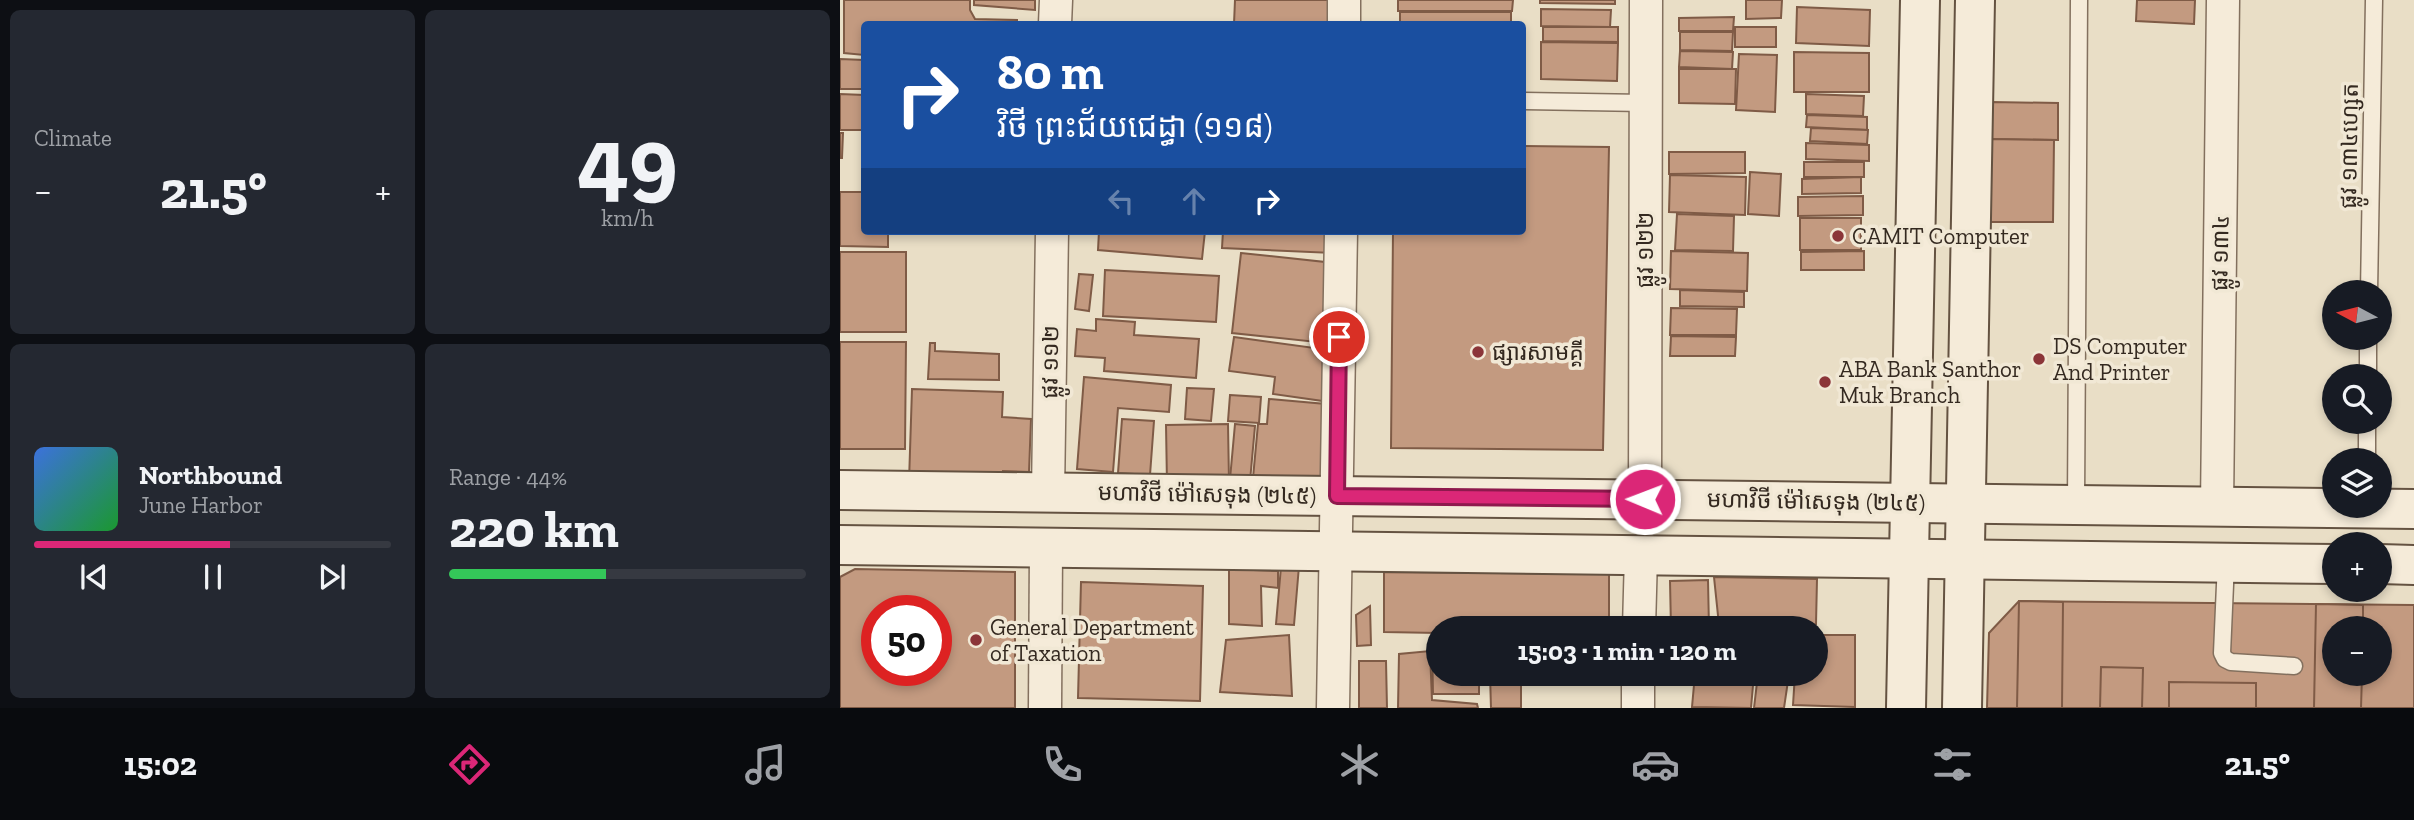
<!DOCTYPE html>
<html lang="en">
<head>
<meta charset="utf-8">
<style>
  body { margin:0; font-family:"Zilla Slab","Noto Sans Khmer",serif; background:#242831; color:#f1f3f6; height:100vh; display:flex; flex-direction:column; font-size:26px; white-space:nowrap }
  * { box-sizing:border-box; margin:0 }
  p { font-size:23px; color:#9ea1a6 }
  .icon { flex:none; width:38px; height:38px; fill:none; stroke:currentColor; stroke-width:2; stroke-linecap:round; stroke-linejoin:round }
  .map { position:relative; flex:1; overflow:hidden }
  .panel { display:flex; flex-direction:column; gap:10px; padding:10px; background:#0d0f14; width:840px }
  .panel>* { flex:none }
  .banner { position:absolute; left:21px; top:21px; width:665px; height:214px; border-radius:7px; box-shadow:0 4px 10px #0003; background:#1a4fa0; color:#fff; overflow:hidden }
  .needle { width:46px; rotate:277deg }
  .fabs { position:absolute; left:1482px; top:280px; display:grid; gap:14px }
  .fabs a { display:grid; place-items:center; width:70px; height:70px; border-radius:50%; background:#171b24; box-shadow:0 4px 10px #0003; font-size:35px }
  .speed { position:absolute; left:21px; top:595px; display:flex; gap:14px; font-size:35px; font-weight:700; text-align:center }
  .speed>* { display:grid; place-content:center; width:91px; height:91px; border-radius:50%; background:#171b24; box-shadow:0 4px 10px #0003; line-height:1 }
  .speed .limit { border:10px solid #d22; background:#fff; color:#111 }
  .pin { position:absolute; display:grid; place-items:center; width:60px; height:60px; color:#fff; margin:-30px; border:4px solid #fff; border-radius:50%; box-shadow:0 2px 7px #0007 }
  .me { position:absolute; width:77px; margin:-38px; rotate:271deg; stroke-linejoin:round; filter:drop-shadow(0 0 5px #0008) }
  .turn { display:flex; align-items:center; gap:24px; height:147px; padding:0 21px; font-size:32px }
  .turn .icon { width:91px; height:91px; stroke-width:2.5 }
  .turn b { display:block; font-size:49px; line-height:60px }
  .lanes { display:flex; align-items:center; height:66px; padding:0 21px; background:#0003; justify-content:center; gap:35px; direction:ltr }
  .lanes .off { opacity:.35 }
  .big { font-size:52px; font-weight:700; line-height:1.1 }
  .panel .tile { flex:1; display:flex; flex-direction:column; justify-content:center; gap:10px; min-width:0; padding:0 24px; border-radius:10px; background:#242831 }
  .panel .dial { align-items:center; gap:0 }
  .dial b { font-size:91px; line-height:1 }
  .song { display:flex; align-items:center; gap:21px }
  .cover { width:84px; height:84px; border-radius:10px; background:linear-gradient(135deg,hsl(220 70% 55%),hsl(130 70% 35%)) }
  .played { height:7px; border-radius:4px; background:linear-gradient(90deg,#db2777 55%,#363941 55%) }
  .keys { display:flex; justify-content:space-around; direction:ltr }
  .heat { display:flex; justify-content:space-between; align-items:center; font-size:38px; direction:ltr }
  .charge { height:10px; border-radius:5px; background:linear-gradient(90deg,#34c759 44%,#363941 0) }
  .panel .tiles { flex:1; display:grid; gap:10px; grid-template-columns:repeat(2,1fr) }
  .trip { position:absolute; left:586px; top:616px; width:402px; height:70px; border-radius:35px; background:#171b24; box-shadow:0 4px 10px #0003; font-weight:700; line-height:70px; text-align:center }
  .tab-bar { display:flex; height:112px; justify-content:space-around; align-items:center; background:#090b0e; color:#9ea1a6 }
  .tab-bar .icon { width:49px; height:49px }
  .tab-bar .active { color:#db2777 }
  .tab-bar b { font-size:32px; color:#f1f3f6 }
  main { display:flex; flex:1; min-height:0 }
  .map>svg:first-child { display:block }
  .building { fill:#c39a80; stroke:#7f5b46; stroke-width:2; fill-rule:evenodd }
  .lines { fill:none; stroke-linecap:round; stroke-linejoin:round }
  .lane-casing { stroke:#83705e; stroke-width:19 }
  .street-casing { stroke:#83705e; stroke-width:35 }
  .secondary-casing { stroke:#645241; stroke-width:42 }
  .lane { stroke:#f5ebd9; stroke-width:16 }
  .street { stroke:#f5ebd9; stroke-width:32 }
  .secondary { stroke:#f5ebd9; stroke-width:38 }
  .route-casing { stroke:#8e194d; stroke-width:18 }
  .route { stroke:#db2777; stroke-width:12 }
  .poi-dot { fill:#8b3538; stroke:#f1e8d5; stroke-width:2.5 }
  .labels { text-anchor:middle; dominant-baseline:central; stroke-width:7; stroke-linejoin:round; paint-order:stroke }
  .street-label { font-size:23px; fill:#342920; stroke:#f1e8d5 }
  .poi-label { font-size:23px; fill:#342920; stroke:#f1e8d5; text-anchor:start }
</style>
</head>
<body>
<main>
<section class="panel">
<div class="tiles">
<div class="tile"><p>Climate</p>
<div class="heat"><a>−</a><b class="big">21.5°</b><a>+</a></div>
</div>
<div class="tile dial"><b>49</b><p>km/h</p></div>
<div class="tile">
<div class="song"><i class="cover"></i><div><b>Northbound</b><p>June Harbor</p></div></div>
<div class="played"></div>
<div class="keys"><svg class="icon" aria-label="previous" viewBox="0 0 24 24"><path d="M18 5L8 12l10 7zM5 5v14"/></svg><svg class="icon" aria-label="pause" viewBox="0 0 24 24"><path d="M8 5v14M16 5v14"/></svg><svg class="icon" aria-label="next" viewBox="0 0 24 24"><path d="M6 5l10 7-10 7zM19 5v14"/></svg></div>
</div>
<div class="tile"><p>Range · 44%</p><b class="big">220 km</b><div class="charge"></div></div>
</div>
</section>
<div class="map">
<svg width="1574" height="708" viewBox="0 0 1574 708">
  <rect width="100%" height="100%" fill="#e9dec6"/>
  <g class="building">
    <polygon points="4,0 130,0 130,10 135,19 177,20 177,24 24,24 24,55 4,53"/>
    <polygon points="134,0 195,0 195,10 134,5"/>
    <polygon points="395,0 496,0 495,24 394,24"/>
    <polygon points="558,0 673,0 672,11 558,11"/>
    <polygon points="700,0 775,0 775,4 700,3"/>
    <polygon points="906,0 942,0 941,18 906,19"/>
    <polygon points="1297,0 1355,0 1354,24 1296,21"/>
    <polygon points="957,7 1030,10 1029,46 956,43"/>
    <polygon points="701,9 771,10 770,27 701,26"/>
    <rect x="560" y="12" width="111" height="12"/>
    <polygon points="894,17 893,31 839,31 839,18"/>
    <polygon points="703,27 778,27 778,42 703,41"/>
    <rect x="895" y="27" width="41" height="20"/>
    <polygon points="840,32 893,32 892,51 840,50"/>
    <polygon points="701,42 778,43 777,81 701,79"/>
    <polygon points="840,51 893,52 892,69 839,67"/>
    <polygon points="954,52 1029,53 1029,92 954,92"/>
    <polygon points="899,54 937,55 935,112 896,110"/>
    <polygon points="0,59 24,60 24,89 0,89"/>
    <polygon points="839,69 896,69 895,104 839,103"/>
    <polygon points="0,94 24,95 24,130 0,130"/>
    <polygon points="966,94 1024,96 1023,116 966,114"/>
    <polygon points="1151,102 1218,103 1218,140 1151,139"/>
    <polygon points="967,115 1027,117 1027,130 966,127"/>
    <polygon points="971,128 1028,130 1027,144 970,141"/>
    <polygon points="0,133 3,133 2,158 0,158"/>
    <polygon points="1149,139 1214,140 1213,222 1148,222"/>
    <polygon points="966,143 1029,145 1029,161 966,159"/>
    <polygon points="682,146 769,147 763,450 551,448 553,231 682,231"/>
    <polygon points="829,152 905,152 905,173 829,174"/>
    <rect x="964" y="162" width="60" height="15"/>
    <polygon points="910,172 941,174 939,216 908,214"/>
    <polygon points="830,175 906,177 905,215 829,212"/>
    <polygon points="1021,177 1021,193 962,194 962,179"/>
    <polygon points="0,192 24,192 24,231 48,231 48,247 0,246"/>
    <polygon points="1023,196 1023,215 958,216 958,197"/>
    <polygon points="837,214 894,216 893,251 835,250"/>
    <rect x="960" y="218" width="61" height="32"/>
    <polygon points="259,231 365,231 362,259 258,250"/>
    <polygon points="383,231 494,231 493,253 382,248"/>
    <polygon points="831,251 908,253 907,291 830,289"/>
    <polygon points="1024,251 1024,270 961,270 961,252"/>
    <rect x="0" y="252" width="66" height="80"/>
    <polygon points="401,253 494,263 486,343 392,333"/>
    <polygon points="265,270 379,276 376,322 263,316"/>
    <polygon points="239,274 253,275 249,311 235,309"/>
    <polygon points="840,290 904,292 904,307 840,306"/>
    <polygon points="831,308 897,309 896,335 830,335"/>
    <polygon points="256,319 295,322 294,335 359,339 356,378 264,371 265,358 235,356 237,329 256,331"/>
    <polygon points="831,336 896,337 895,356 830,356"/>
    <polygon points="394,337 497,351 490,402 433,394 435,377 389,371"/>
    <polygon points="0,342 66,342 65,449 0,449"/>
    <polygon points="90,343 95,343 95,351 159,354 159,380 88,379"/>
    <polygon points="244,377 331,385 329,412 278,408 273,472 237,469"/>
    <polygon points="347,388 374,389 371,421 345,419"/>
    <polygon points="72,389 163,392 162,417 191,419 189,472 163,471 162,485 69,482"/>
    <polygon points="390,395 421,397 419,423 388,421"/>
    <polygon points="429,399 497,405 490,484 413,478 418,424 427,424"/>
    <polygon points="282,419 314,421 310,475 278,473"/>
    <polygon points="388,424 389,482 327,484 326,425"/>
    <polygon points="395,424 415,426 410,481 390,479"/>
    <polygon points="459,566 454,625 436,624 441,567"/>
    <path d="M15,569L175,572V708H0V577ZM37,611H96V670H37Z"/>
    <polygon points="389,569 438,571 438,588 421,586 422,626 389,624"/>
    <polygon points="544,572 769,574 769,628 598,628 598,633 544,632"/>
    <polygon points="874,577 977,579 976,624 879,625"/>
    <polygon points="868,580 869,628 831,628 830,581"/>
    <polygon points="241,582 363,586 360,701 238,698"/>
    <path d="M1179,601L1574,605V708H1147L1149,633ZM1494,628H1540V674H1494Z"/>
    <polygon points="1179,601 1223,602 1222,708 1177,708"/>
    <polygon points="1476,604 1523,605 1523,628 1494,628 1494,674 1522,674 1521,708 1474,708"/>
    <polygon points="530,606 531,645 517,646 516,615"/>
    <polygon points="449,635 452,696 380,692 386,640"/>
    <polygon points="976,635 1015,635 1015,707 953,705 955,674 976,674"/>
    <polygon points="592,642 598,642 598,674 639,674 639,694 593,694"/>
    <polygon points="590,651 592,700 637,704 638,708 558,708 559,654"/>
    <polygon points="519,661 546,661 547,708 519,708"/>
    <polygon points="1261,667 1303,668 1302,708 1260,708"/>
    <polygon points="650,674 681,674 681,708 651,708"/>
    <polygon points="855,674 914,674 911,708 852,707"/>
    <polygon points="918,674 949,674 944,708 914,708"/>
    <polygon points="1329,682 1416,683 1416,708 1329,708"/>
  </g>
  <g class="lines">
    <g class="lane-casing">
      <g id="lane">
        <polyline points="682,101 805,103"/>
        <polyline points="1529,292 1534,0"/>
        <polyline points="1528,376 1528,338"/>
        <polyline points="1527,460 1527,422"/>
        <polyline points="1236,504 1239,0"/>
        <polyline points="1386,562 1382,653 1385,659 1391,662 1454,666"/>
      </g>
    </g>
    <g class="street-casing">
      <g id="street">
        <polyline points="215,24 216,0"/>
        <polyline points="504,24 504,0"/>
        <polyline points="208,493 212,231"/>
        <polyline points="805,499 806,0"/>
        <polyline points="1377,506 1383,0"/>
        <polyline points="799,628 801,555"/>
        <polyline points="205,708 206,548"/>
        <polyline points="493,708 501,231"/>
        <polyline points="798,708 798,674"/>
      </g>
    </g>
    <g class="secondary-casing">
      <g id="secondary">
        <polyline points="0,490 1574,509"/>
        <polyline points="0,545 1494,564"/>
        <polyline points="1540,564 1574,565"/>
        <polyline points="1066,708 1080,0"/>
        <polyline points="1122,708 1135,0"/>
      </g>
    </g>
    <use href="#lane" class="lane"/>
    <use href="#street" class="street"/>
    <use href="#secondary" class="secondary"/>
  </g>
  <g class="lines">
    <g class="route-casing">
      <polyline id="route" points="499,337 497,496 805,499"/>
    </g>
    <use href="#route" class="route"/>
  </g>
  <g class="poi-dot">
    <circle cx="998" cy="236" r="7"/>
    <circle cx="638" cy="352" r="7"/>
    <circle cx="1199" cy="359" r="7"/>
    <circle cx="985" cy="382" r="7"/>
    <circle cx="136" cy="640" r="7"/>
  </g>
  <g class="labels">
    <g class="street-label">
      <text transform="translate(1509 146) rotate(-89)">ផ្លូវ ១៣៤ហ្សេត</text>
      <text transform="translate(805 250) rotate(-90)">ផ្លូវ ១២២</text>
      <text transform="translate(1380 253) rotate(-89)">ផ្លូវ ១៣៤</text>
      <text transform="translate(210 362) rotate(-89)">ផ្លូវ ១១២</text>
      <text transform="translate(367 494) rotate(1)">មហាវិថី ម៉ៅសេទុង (២៤៥)</text>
      <text transform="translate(976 501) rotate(1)">មហាវិថី ម៉ៅសេទុង (២៤៥)</text>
    </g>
    <g class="poi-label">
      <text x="1012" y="236">CAMIT Computer</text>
      <text x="1213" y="346">DS Computer<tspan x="1213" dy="26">And Printer</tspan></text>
      <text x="652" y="352">ផ្សារសាមគ្គី</text>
      <text x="999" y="369">ABA Bank Santhor<tspan x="999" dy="26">Muk Branch</tspan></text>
      <text x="150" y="627">General Department<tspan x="150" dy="26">of Taxation</tspan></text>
    </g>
  </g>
</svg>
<div class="fabs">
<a><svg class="needle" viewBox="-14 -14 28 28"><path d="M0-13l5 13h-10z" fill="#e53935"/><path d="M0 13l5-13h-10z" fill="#9ea1a6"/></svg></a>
<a><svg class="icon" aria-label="search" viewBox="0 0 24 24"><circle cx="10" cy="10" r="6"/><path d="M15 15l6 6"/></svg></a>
<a><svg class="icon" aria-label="layers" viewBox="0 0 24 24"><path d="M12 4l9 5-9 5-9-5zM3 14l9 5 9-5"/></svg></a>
<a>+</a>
<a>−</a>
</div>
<div class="speed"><div class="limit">50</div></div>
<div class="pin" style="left:499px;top:337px;background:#d93025"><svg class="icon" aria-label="arrive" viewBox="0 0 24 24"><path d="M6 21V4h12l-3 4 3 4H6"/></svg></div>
<svg class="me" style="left:805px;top:499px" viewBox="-20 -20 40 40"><circle r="17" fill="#db2777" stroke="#fff" stroke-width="3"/><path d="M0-11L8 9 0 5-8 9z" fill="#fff"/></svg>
<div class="trip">15:03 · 1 min · 120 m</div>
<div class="banner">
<div class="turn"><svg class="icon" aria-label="right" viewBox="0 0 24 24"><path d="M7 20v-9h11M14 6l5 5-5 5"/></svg><div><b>80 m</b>វិថី ព្រះជ័យជេដ្ធា (១១៨)</div></div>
<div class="lanes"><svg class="icon off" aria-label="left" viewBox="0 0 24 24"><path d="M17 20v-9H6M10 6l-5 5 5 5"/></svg><svg class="icon off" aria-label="ahead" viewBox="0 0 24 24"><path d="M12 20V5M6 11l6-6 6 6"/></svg><svg class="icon" aria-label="right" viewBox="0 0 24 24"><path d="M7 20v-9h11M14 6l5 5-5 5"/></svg></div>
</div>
</div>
</main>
<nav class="tab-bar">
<b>15:02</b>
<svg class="icon active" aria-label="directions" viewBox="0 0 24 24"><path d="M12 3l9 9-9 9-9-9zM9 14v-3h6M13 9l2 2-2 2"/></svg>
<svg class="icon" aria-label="music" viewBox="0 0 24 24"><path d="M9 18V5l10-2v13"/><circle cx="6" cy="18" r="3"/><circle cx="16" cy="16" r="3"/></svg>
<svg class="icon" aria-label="phone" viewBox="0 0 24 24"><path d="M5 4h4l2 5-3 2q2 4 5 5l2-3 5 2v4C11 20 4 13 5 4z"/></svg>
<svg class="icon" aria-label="climate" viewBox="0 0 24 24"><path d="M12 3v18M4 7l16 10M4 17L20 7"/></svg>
<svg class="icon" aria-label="car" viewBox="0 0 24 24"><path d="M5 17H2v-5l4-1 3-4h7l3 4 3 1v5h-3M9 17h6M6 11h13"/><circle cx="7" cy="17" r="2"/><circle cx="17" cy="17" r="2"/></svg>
<svg class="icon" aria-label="filters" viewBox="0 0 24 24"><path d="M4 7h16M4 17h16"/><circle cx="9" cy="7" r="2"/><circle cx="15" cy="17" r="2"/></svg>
<b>21.5°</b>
</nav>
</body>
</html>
